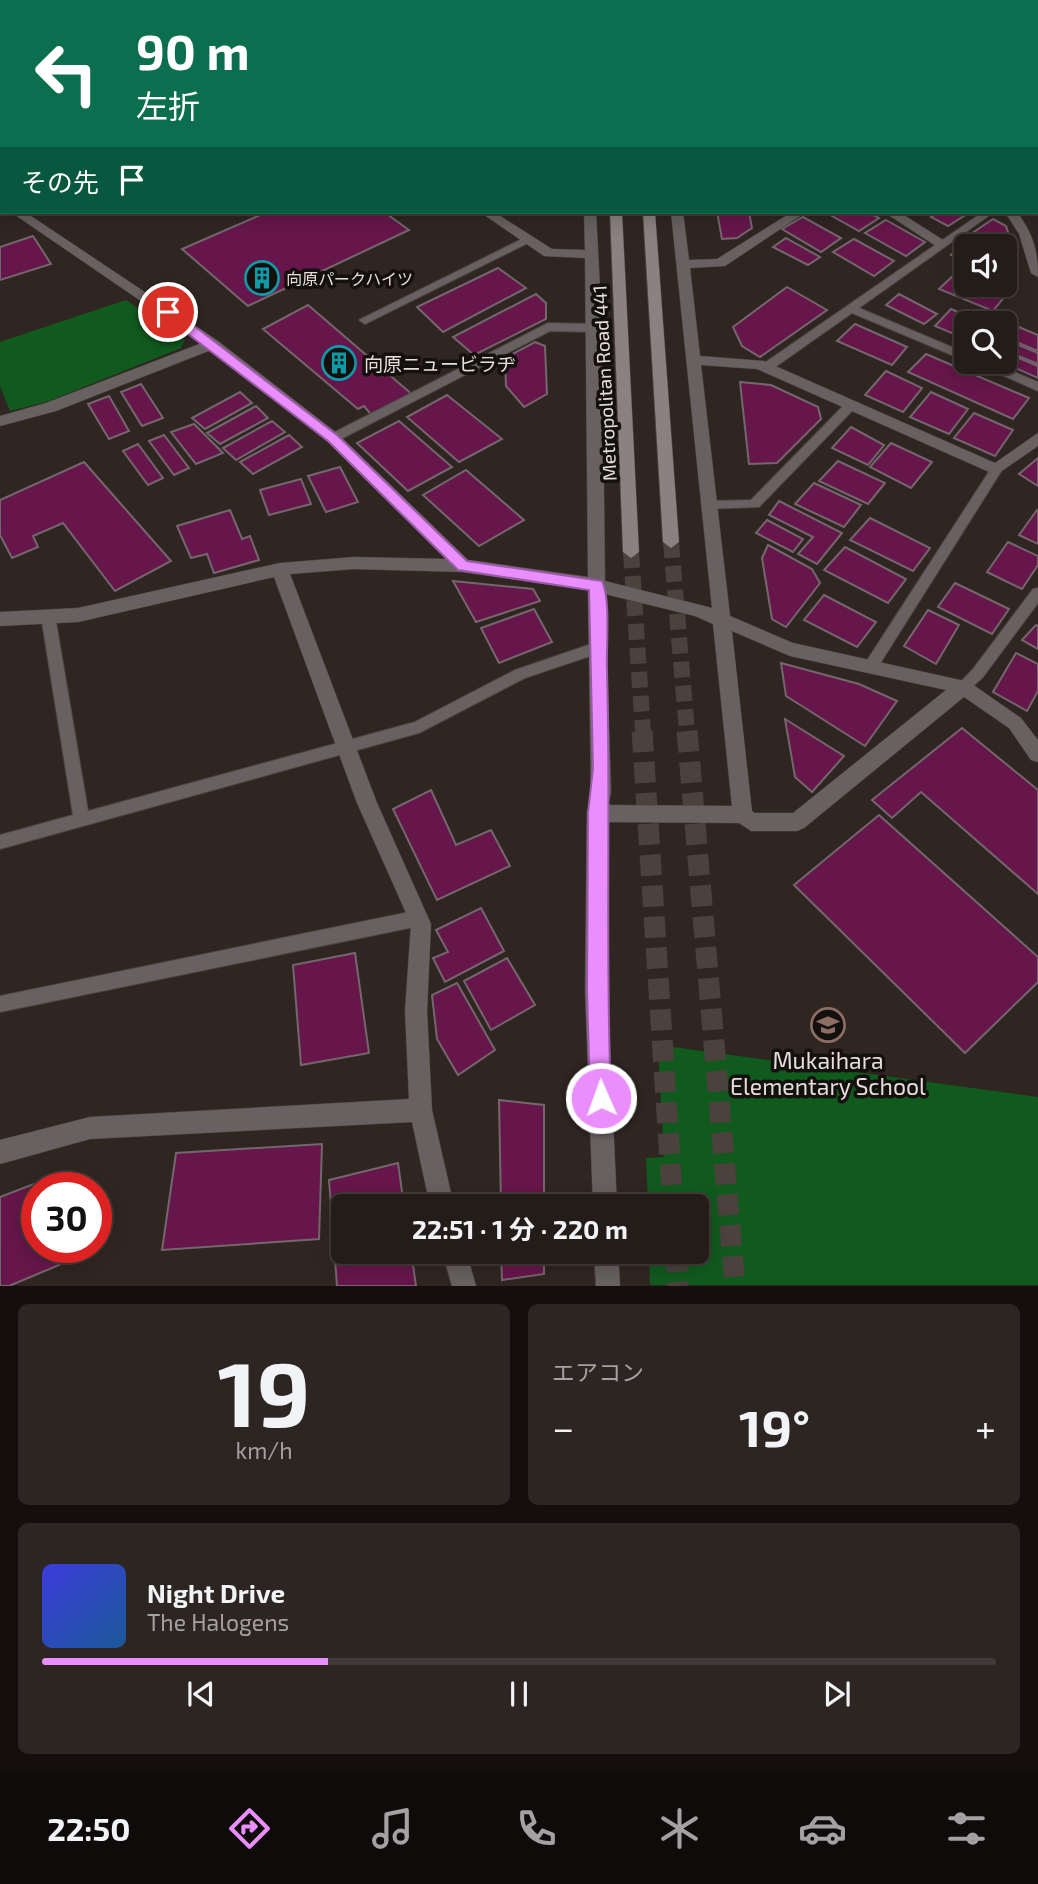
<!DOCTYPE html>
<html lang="ja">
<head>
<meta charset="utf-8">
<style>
  body { margin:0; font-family:"Exo 2","Noto Sans JP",sans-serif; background:#2c2522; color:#f1f3f6; height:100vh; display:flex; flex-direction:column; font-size:26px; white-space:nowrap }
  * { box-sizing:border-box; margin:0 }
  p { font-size:23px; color:#a3a1a2 }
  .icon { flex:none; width:38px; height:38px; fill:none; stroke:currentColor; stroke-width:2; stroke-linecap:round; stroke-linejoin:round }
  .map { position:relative; height:1286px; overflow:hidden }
  .sheet { display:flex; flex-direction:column; gap:18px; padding:18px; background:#140f0e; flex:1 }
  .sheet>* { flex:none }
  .top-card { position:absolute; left:0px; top:0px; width:1040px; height:214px; box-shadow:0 4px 18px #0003,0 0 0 2px #413a38; background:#0b6e4f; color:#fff; overflow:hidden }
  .controls { position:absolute; left:954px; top:234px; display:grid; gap:14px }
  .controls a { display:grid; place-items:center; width:63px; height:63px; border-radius:10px; background:#241c19; box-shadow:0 4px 18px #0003,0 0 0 2px #413a38; font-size:35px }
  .speed { position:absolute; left:21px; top:1172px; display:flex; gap:14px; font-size:35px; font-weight:700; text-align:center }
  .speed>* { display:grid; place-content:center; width:91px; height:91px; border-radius:50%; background:#241c19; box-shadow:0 4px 18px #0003,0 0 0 2px #413a38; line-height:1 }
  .speed .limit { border:10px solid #d22; background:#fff; color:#111 }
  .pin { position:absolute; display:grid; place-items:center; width:60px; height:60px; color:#fff; margin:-30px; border:4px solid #fff; border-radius:50%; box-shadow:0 2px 7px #0007 }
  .me { position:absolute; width:77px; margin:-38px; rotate:358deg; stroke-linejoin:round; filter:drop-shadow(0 0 5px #0008) }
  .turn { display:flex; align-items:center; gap:24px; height:147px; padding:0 21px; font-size:32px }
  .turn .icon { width:91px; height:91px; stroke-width:2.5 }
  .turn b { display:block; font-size:49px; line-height:60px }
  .then { display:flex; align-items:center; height:66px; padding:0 21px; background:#0003; gap:14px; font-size:26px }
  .big { font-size:52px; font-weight:700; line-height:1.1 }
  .sheet .card { flex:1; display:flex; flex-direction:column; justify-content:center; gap:10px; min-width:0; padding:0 24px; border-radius:10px; background:#2c2522 }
  .sheet .dial { align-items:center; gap:0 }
  .dial b { font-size:91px; line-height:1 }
  .song { display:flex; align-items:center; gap:21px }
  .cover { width:84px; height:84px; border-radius:10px; background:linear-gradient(135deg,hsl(240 70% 55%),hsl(210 70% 35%)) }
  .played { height:7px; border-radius:4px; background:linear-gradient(90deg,#ea8dfd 30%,#413a38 30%) }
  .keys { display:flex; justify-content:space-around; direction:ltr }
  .heat { display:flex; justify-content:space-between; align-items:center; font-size:38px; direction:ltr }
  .sheet .tiles { flex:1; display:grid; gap:18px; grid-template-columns:1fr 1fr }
  .card:last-child { grid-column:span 2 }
  .trip { position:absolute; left:331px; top:1194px; width:378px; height:70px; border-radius:10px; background:#241c19; box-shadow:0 4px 18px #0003,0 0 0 2px #413a38; font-weight:700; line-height:70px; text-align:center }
  .tab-bar { display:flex; height:112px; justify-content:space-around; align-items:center; background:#0e0b0a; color:#a3a1a2 }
  .tab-bar .icon { width:49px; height:49px }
  .tab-bar .active { color:#ea8dfd }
  .tab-bar b { font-size:32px; color:#f1f3f6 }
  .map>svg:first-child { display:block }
  .green { fill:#115a1e }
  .building { fill:#66164b; stroke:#73676d; stroke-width:2 }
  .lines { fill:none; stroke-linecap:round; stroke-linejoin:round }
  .secondary-tunnel-far1 { stroke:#4b413d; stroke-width:16; stroke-dasharray:16 8; stroke-linecap:butt }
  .secondary-tunnel { stroke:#4b413d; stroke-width:21; stroke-dasharray:21 10; stroke-linecap:butt }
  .service-casing { stroke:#4d433f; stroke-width:2 }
  .minor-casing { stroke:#4d433f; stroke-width:1 }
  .tertiary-casing { stroke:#4d433f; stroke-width:1 }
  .secondary-casing { stroke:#4d433f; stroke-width:1 }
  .service { fill:#676161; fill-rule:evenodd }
  .minor { fill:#676161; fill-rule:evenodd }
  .tertiary { fill:#676161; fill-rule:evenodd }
  .secondary { fill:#8a8180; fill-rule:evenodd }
  .route { fill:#ea8dfd; stroke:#985ca4; stroke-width:2 }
  .labels { text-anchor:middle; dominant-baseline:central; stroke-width:7; stroke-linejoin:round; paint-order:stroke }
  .far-poi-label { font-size:16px; fill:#e4ddda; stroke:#14100e; text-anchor:start }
  .poi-label { font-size:19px; fill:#e4ddda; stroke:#14100e; text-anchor:start }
  .street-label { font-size:19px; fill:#e4ddda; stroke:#14100e }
  .near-poi-label { font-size:23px; fill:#e4ddda; stroke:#14100e }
</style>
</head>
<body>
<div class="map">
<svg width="1038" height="1286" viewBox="0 0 1038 1286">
  <rect width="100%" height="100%" fill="#302621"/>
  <g class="green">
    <polygon points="126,300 185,340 181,348 49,401 10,411 0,386 0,342"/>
    <polygon points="658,1045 1038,1097 1038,1285 650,1285 649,1251 696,1251 696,1206 648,1206 646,1158 664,1157"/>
  </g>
  <g class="building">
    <polygon points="128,0 198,0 202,2 132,2"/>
    <polygon points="267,212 384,212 409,230 248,306 182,249"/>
    <polygon points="717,212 749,212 752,228 737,238 722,239"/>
    <polygon points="825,212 868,212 879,218 859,231"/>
    <polygon points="940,212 970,212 948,226 931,217"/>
    <polygon points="803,217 841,238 821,252 782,229"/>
    <polygon points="993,219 1006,226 1011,241 1002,247 974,232"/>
    <polygon points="886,220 925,242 906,256 865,233"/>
    <polygon points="33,236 51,264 0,280 0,247"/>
    <polygon points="786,238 820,257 808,265 773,247"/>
    <polygon points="854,239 894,261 874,276 833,252"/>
    <polygon points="966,241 981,247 966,247 966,261 951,255"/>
    <polygon points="498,268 526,288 443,332 417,307"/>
    <polygon points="955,274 966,278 966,285 983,285 1006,295 993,311 939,289"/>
    <polygon points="787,287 827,310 760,357 742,346 733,327"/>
    <polygon points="536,294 546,303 546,319 474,355 453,337"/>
    <polygon points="899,294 937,314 924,324 886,305"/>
    <polygon points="308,305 414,396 373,417 364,406 358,409 263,329"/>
    <polygon points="951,309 985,324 966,324 966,339 935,326"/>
    <polygon points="855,324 907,347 892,365 837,341"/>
    <polygon points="1014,325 1038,335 1038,351 1004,337"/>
    <polygon points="1004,339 1038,353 1038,364 1004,350"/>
    <polygon points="535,342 545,346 547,394 524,407 506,386 505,358"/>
    <polygon points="1004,352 1038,366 1038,378 1002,362"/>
    <polygon points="926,354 1029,398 1013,419 908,372"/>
    <polygon points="886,371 922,388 903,412 865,395"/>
    <polygon points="740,382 771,385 818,407 821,419 777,463 749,464"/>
    <polygon points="141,384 163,418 142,426 121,392"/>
    <polygon points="240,392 252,403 205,429 192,418"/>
    <polygon points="931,392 968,409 949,434 910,417"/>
    <polygon points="447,395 502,439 459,462 407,417"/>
    <polygon points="109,396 129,431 109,439 88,404"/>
    <polygon points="256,406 268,418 220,444 207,433"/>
    <polygon points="974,413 1013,430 995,456 954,438"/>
    <polygon points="272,421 285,432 236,460 223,448"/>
    <polygon points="399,421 452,467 408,491 357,443"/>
    <polygon points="194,424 223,453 196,464 171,432"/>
    <polygon points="851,427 884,445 868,465 832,448"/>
    <polygon points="164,435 189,468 174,475 149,441"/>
    <polygon points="289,435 302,447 253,474 240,462"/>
    <polygon points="891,443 932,462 911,488 870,467"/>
    <polygon points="138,444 163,478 148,485 123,451"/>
    <polygon points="1038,458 1038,486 1019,474"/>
    <polygon points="838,461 885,483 868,504 819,481"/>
    <polygon points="84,462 171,561 115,591 63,523 33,536 38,547 12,558 0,535 0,500"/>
    <polygon points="340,467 358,502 326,512 308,476"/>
    <polygon points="466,470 524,520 479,546 423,495"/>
    <polygon points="301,479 311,504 269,515 260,490"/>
    <polygon points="814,483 861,505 844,527 795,504"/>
    <polygon points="779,501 842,533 817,564 798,554 813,537 769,515"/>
    <polygon points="230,510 242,539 250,536 259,560 214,573 207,554 191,558 177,526"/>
    <polygon points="1037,510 1038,511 1038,544 1019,535"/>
    <polygon points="870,518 930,548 913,571 850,540"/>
    <polygon points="767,520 803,539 793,552 756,533"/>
    <polygon points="1008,542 1038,556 1038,565 1022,589 987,572"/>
    <polygon points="768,545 812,569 820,583 786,627 772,619 762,558"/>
    <polygon points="845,547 906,579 888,603 824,570"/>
    <polygon points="453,581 533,589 540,601 476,622"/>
    <polygon points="955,583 1009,609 992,634 938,607"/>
    <polygon points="824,595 876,622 857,647 804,620"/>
    <polygon points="534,609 552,642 499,663 481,628"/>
    <polygon points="928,610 959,625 936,664 904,646"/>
    <polygon points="1036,625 1038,626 1038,649 1022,640"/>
    <polygon points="1016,653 1038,664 1038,691 1027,711 993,692"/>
    <polygon points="781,663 859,684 897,701 865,746 786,696"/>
    <polygon points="785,719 844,756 812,792 795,777"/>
    <polygon points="962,728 1038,790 1038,894 921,792 892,818 872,800"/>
    <polygon points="431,790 456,845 491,830 510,866 437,900 393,809"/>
    <polygon points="879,815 1038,957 1038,982 965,1053 794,885"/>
    <polygon points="481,908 504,951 445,982 433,958 448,952 436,930"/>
    <polygon points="355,953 369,1053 301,1065 293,965"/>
    <polygon points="507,958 535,1005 491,1030 464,981"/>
    <polygon points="457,983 495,1050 458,1075 437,1039 432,995"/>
    <polygon points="499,1100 544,1105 544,1206 501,1206"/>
    <polygon points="322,1144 319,1239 162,1250 176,1153"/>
    <polygon points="398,1163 404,1206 343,1206 343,1251 411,1251 416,1286 337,1286 329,1180"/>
    <polygon points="62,1173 65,1188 37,1188 37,1248 76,1248 78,1257 9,1286 0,1286 0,1197"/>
    <polygon points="501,1251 544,1251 544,1274 502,1280"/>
  </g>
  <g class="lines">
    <g class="secondary-tunnel-far1">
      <polyline points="671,542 687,732"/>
      <polyline points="631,552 643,732"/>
    </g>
    <g class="secondary-tunnel">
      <polyline points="642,731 673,1206"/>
      <polyline points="687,731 735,1286"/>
      <polyline points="676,1251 678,1286"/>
    </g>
    <g class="service-casing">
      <g id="service">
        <polygon points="218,0 229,0 230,2 219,2"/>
        <polygon points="2,177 2,184 0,184 0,178"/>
        <polygon points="983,212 994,212 859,308 966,353 966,361 852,313 771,370 763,370 763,364"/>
        <polygon points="526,237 531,240 530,242 369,322 365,324 359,320"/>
        <polygon points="548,323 595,324 601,328 595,332 550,331 337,441 333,442 327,438 329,435"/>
        <polygon points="973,362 990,362 1038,382 1038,391"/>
        <polygon points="851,401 857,405 855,408 759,507 703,509 702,506 708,501 751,500 847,402"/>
        <polygon points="996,466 1002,470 876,670 866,670 864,666 866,662 992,467"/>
        <polygon points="1038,588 1038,603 983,677 968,691 958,691 956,687 973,669 1033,589"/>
        <polygon points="48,611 55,616 88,811 415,722 515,670 600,641 605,643 607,647 605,651 525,678 419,733 0,849 0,835 73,815 41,616"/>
        <polygon points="419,910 425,913 427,918 425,923 419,926 0,1012 0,996"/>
      </g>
    </g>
    <g class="minor-casing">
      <g id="minor">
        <polygon points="60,0 73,0 74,2 61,2"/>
        <polygon points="257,0 271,0 256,2"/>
        <rect x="574" y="0" width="10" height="2"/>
        <rect x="658" y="0" width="10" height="2"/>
        <polygon points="719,0 731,0 718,2"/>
        <polygon points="945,0 956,0 944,2"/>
        <polygon points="0,91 2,91 0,98"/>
        <polygon points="0,196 2,197 2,205 0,204"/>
        <path d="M11,212H25L218,341L338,434L468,560L588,577L585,258L544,256L480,212H494L552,249L585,250L584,212H596L602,328L605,581L712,608L671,212H683L689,260L717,259L792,212H806L725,266L690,268L700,356L764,361L995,463L1038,433V446L996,475L757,369L701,365L730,616L793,643L969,682L1021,718L1038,740V762L1031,760L1009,728L964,697L804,828L797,831H751L739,823L607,822V990L617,1206H593L585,990L587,813L591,792L588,590L463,572L354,569L290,574L377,803L431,924L427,1011L432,1110L454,1206H430L412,1122L90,1139L0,1164V1140L90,1117L409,1099L405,1011L411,924L357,803L274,577L78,622L0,626V612L78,608L280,563L354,557L446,559L328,442L211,350L56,411L0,426V416L46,403L202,343ZM605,594L695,616L713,624L732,806L608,805L611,792ZM732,631L790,656L946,690L793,813H755L752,811Z"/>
        <polygon points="884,212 899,212 948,243 941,247 936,246"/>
        <path d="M1005,212H1017C1033,234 1038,250 1038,277L1031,273L1019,234Z"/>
        <polygon points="442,1251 466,1251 476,1286 452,1286"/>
        <polygon points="594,1251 618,1251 620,1286 596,1286"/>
      </g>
    </g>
    <g class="tertiary-casing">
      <polygon id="tertiary" points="1014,0 1029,0 1030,2 1015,2"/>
    </g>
    <g class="secondary-casing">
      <g id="secondary">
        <rect x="601" y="0" width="10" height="2"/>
        <rect x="630" y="0" width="10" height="2"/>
        <polygon points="610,212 622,212 639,552 631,558 623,552"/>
        <polygon points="643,212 655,212 679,542 671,548 663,542"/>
      </g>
    </g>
    <use href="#service" class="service"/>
    <use href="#minor" class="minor"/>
    <use href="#tertiary" class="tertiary"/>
    <use href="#secondary" class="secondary"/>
  </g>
  <path class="route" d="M163,309H172L337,435L467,561L602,581C611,599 606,649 607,671C611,813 605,955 611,1098L608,1105L601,1108L593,1105L590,1098L587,990L588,813L593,768L589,590L458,570L328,441L163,315Z"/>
  <defs>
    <g id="building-ring" transform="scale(1.75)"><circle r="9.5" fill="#14100e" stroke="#0f9aa8" stroke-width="1.5"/><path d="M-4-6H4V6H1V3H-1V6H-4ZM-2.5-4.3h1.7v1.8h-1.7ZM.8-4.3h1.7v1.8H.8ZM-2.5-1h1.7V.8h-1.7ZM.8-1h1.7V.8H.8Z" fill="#0f9aa8"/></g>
    <g id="school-ring" transform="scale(1.75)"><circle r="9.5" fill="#14100e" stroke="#8d6e63" stroke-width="1.5"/><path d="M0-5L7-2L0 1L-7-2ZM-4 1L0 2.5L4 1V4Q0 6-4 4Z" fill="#8d6e63"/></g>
  </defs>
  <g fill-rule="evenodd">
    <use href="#building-ring" x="262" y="278"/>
    <use href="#building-ring" x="339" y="363"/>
    <use href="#school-ring" x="828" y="1025"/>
  </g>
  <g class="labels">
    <g class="far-poi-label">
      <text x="286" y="278">向原パークハイツ</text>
    </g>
    <g class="poi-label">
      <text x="364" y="363">向原ニュービラヂ</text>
    </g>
    <g class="street-label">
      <text transform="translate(604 383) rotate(-93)">Metropolitan Road 441</text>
    </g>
    <g class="near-poi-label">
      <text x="828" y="1060">Mukaihara<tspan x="828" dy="26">Elementary School</tspan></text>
    </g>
  </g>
</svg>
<div class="controls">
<a><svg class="icon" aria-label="sound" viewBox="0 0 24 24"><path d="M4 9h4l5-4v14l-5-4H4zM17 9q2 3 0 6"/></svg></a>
<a><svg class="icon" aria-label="search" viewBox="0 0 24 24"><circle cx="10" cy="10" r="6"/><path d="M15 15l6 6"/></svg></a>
</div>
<div class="speed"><div class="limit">30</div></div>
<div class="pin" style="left:168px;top:312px;background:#d93025"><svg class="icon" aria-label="arrive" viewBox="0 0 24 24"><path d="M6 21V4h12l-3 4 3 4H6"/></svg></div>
<svg class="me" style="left:601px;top:1098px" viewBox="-20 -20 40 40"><circle r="17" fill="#ea8dfd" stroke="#fff" stroke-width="3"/><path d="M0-11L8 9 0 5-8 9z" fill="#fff"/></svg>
<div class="trip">22:51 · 1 分 · 220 m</div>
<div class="top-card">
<div class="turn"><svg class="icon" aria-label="left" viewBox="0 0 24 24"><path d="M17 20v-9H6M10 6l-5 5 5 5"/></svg><div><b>90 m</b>左折</div></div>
<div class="then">その先<svg class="icon" aria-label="arrive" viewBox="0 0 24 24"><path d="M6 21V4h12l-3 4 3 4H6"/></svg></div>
</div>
</div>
<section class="sheet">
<div class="tiles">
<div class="card dial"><b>19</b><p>km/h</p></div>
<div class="card"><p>エアコン</p>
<div class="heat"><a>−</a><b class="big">19°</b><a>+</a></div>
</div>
<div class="card">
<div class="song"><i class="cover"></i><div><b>Night Drive</b><p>The Halogens</p></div></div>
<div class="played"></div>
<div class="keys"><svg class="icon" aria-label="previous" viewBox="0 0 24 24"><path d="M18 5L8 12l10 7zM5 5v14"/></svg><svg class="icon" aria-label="pause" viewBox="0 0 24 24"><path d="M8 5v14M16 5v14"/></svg><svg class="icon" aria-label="next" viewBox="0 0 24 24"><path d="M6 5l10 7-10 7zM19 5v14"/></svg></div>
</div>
</div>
</section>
<nav class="tab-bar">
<b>22:50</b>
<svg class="icon active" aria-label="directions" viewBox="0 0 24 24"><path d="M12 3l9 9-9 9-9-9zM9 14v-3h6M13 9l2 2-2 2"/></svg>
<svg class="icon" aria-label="music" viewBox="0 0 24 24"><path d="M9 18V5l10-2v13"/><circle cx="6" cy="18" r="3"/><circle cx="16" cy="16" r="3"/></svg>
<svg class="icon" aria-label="phone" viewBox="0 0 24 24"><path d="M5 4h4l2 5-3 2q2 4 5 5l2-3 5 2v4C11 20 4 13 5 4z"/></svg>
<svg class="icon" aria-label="climate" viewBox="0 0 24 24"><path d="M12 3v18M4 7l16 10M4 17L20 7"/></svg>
<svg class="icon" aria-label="car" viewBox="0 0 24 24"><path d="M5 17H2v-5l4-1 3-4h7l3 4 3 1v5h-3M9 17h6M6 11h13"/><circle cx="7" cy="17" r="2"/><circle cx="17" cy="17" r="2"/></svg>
<svg class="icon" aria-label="filters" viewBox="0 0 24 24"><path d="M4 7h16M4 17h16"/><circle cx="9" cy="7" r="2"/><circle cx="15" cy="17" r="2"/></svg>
</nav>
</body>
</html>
